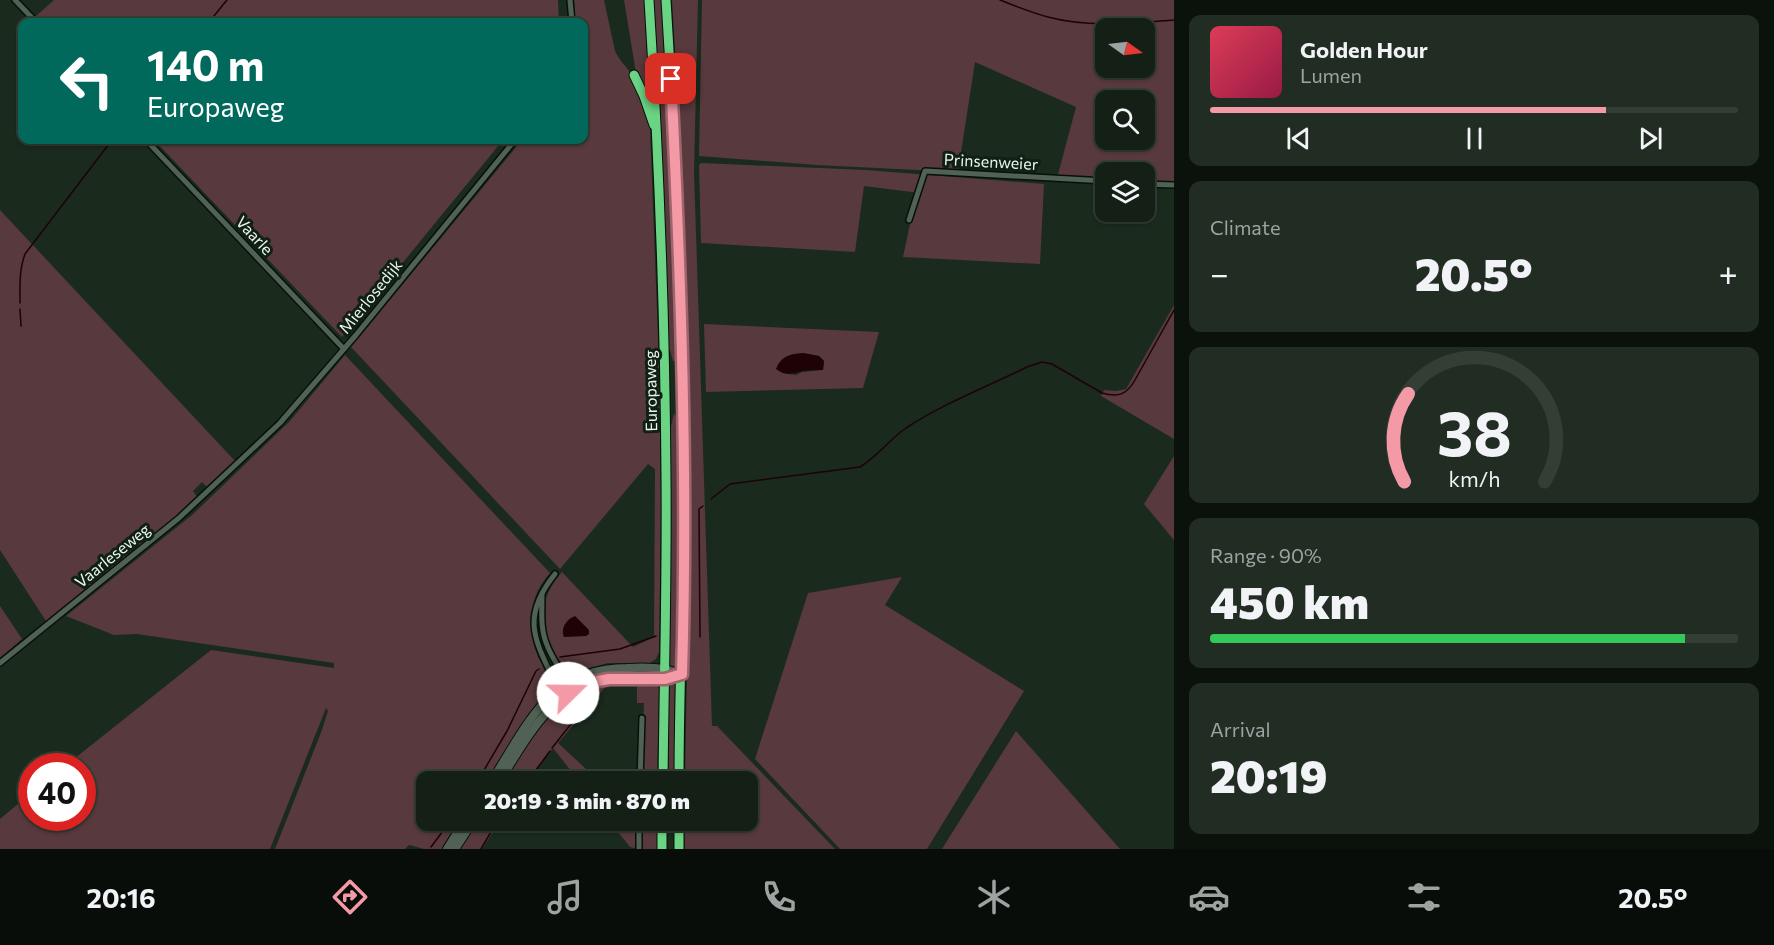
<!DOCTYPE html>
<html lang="en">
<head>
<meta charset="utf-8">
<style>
  body { margin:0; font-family:Commissioner,sans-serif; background:#212d23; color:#f1f3f6; height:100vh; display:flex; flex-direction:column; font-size:22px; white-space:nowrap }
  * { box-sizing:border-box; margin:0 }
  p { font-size:20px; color:#9da3a1 }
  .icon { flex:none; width:33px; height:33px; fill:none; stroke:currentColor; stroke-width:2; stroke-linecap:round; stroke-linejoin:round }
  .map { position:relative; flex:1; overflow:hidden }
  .side { display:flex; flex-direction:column; gap:15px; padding:15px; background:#0b120c; width:600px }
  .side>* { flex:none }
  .hud { position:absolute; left:18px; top:18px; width:570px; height:126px; border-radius:12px; box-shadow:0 2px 4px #0004,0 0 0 2px #333e35; background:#00695c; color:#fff; overflow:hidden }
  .needle { width:39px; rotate:104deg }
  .buttons { position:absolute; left:1095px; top:18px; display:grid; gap:12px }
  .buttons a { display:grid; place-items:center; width:60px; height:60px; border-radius:12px; background:#142016; box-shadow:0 2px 4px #0004,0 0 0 2px #333e35; font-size:30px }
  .speed { position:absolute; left:18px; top:753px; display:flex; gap:12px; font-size:30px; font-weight:700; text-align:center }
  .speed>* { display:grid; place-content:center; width:78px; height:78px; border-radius:50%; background:#142016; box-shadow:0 2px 4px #0004,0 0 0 2px #333e35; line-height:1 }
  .speed .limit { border:9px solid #d22; background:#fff; color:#111 }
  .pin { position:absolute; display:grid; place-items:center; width:51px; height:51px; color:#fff; margin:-26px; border-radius:12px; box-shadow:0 3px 9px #0006 }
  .me { position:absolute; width:66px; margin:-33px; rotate:68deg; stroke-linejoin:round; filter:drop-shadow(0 0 4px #0008) }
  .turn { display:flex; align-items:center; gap:21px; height:126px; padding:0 30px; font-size:27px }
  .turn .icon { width:78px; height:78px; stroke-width:2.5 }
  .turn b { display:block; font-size:42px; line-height:51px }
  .big { font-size:45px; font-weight:800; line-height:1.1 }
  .side .widget { flex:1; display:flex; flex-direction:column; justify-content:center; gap:9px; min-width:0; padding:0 21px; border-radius:12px; background:#212d23 }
  .side .dial { align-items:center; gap:0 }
  .dial svg { height:156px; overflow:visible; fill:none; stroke:#333e35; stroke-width:7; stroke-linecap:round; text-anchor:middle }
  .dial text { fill:#f1f3f6; stroke:none }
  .song { display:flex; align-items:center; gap:18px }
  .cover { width:72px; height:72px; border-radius:9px; background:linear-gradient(135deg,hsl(350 70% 55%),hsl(340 70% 35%)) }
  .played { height:6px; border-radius:3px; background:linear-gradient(90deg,#f49aa6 75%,#333e35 75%) }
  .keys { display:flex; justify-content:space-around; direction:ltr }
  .heat { display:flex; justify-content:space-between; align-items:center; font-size:33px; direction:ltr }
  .charge { height:9px; border-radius:4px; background:linear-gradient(90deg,#34c759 90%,#333e35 0) }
  .trip { position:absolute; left:416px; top:771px; width:342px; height:60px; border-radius:12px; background:#142016; box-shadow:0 2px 4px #0004,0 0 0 2px #333e35; font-weight:800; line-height:60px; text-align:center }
  .tabs { display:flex; height:96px; justify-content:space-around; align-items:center; background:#080d09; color:#9da3a1 }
  .tabs .icon { width:42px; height:42px }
  .tabs .active { color:#f49aa6 }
  .tabs b { font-size:27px; color:#f1f3f6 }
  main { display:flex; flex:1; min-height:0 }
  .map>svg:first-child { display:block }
  .green { fill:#58393d; fill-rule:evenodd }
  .water { fill:#1d0206 }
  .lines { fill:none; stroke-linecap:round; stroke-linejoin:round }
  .stream { stroke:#1d0206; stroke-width:1.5 }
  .street-casing { stroke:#051207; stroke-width:8 }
  .secondary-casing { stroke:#051207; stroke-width:10 }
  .highway-casing { stroke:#051207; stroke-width:11 }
  .street { stroke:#516254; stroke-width:5 }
  .secondary { stroke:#516254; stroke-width:8 }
  .highway { stroke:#6ad484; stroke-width:9 }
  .route-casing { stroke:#9f646c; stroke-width:15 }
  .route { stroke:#f49aa6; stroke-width:10 }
  .labels { text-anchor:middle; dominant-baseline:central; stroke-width:6; stroke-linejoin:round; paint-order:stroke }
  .street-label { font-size:16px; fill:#ebf5ed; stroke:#112014 }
</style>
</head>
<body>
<main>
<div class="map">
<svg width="1174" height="849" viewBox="0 0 1174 849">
  <rect width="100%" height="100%" fill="#1a2a1d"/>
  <g class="green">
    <polygon points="54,0 558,0 559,22 43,22 36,16"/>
    <path d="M574,0H604L615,51C619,60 626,66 631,74C641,88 647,112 650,128L659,364L661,501L659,652L656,659L648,664L608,663L571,673C561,670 557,661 553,652C538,623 540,596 562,572L633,647L654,637L655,469L648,464L560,569L351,347L522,140H584V22H575Z"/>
    <polygon points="624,0 644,0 650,107 636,73"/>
    <polygon points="652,0 663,0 678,350 676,350 675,361 673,361 670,350 668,350"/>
    <path d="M672,0H698L694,172L712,726H717L835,849H685L684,821L747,820V782L685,781C687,665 690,548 689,432C687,288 681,144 672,0Z"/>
    <path d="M702,0H1174V185L1145,184L1144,172H1106L1105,181L1057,178L1076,107L975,62L958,172L816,165L699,156ZM1106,28H1144V68H1106ZM1106,100H1144V140H1106Z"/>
    <polygon points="154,140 503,140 342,337"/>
    <polygon points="701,163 866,170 1044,184 1040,264 903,257 910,224 920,193 864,186 855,252 701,243 699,165"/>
    <path d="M0,210L236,462L208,488L202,482L193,491L198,498C150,542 99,584 46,621L0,550Z"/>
    <polygon points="1174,305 1174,439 1101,396 1104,390 1116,391 1126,389"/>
    <path d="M704,324L879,332L863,388L706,392ZM803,353L819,356L824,361L823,370L802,372L796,375L782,373Z"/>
    <path d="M345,355L550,573C528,597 526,630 539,659C543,667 552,675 551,684C551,693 535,707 530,714C514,735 502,759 489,781L426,782V820L461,821L444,849H424L409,845L405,849H275L322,730L328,711L326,708L270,849H0V819L31,793L32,818H82V766H65L211,650L334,668V663L137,634L114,635L66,616L192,515L289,422Z"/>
    <polygon points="674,413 677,419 678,425 680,426 681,513 677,668 668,667 669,427 671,426"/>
    <polygon points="1174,456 1174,540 1144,504"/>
    <polygon points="902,577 885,605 1024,691 927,849 840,849 755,759 808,593"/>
    <polygon points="0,606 22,639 0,658"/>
    <polygon points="668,680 675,680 674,765 676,781 666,782"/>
    <path d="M608,681L647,682V686L649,687L650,682L657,685L659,689L657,781H641L644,703H637V686L607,685L558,743L599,781H579L553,748L527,781L500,782C518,756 540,718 564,699C577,689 592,685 608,681Z"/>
    <polygon points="1016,731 1120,849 942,849"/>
    <polygon points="475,821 500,821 482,849 457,849"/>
    <polygon points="609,821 636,821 638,849 630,847"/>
    <rect x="641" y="821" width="16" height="28"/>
  </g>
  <g class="water">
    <path d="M803,353L819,356L824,361L823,370C817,370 809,370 803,371C793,374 785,376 776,369C781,356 790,354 803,353Z"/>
    <path d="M575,616L589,630V634L586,636L564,637C560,628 567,619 575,616Z"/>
  </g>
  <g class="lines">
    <g class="stream">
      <path d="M1000,0C1015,6 1032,13 1048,17C1089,28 1132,23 1174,20"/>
      <polyline points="209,22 227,0"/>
      <path d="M20,303C20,287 19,270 25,254L112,140"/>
      <polyline points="20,309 21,326"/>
      <path d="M711,499L730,484L860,467C878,456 889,440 906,428C944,403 987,387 1027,367L1042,362L1052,364L1102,393C1119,398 1127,394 1135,380L1174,310"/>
      <polyline points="700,637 699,509 703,506"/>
      <polyline points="560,657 620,649 656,636"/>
      <polyline points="552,748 594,695"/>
      <polyline points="477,782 507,731 536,671 539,669"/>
      <polyline points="527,782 550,751"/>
      <polyline points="431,847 451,820"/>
      <polyline points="481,849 498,820"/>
    </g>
    <g class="street-casing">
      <g id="street">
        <polyline points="15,0 36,22"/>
        <polyline points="570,0 572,22"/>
        <polyline points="146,140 344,349"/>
        <polyline points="1144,184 1174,185"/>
        <polyline points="909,220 925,171 1106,181"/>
        <path d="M542,593C542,611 540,629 547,645C553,662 567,675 568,693L558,689C537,643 518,620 555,574"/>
        <polyline points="0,663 179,518 280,423 356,335 515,140"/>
        <polyline points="640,782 642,718"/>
        <polyline points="639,820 639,849"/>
      </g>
    </g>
    <g class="secondary-casing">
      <g id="secondary">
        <path d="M491,782C528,724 549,668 627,668C647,667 662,667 682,674"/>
        <path d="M499,782C526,740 553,684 609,679C627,677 646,681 664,679C670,678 676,675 682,674"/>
        <polyline points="447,849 465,820"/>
        <polyline points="455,849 474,820"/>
      </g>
    </g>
    <g class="highway-casing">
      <g id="highway">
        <path d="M649,0C659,159 665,318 666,477C667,579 664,680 663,782"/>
        <path d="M666,0C677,172 683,345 683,518C683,606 679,694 679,782"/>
        <polyline points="634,75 644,96 654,125"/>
        <polyline points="679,820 679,849"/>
        <polyline points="662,849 662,820"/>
      </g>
    </g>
    <use href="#street" class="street"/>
    <use href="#secondary" class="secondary"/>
    <use href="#highway" class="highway"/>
  </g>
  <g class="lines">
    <g class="route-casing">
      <path id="route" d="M568,693L585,685L598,681L609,679H665L682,674C688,476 681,277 671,79"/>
    </g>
    <use href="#route" class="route"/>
  </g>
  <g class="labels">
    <g class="street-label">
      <text transform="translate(991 161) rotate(3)">Prinsenweier</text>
      <text transform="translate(255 235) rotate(47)">Vaarle</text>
      <text transform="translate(370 296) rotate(-51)">Mierlosedijk</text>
      <text transform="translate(650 391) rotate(-91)">Europaweg</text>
      <text transform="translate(112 555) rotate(-39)">Vaarleseweg</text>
    </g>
  </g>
</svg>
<div class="buttons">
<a><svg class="needle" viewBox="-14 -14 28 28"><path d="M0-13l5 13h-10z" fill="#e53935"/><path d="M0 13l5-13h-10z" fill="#9da3a1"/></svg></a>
<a><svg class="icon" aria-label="search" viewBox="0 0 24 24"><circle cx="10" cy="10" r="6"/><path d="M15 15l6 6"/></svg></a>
<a><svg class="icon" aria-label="layers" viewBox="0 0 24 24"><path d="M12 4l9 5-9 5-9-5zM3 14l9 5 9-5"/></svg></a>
</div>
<div class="speed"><div class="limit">40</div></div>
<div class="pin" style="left:671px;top:79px;background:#d93025"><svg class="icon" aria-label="arrive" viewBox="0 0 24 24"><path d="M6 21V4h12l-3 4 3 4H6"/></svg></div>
<svg class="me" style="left:568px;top:693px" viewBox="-20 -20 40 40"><circle r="19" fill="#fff"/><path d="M0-13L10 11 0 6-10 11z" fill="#f49aa6"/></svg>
<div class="trip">20:19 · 3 min · 870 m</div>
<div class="hud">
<div class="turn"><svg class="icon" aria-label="left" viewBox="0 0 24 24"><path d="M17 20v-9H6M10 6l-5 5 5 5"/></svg><div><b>140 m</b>Europaweg</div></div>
</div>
</div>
<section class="side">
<div class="widget">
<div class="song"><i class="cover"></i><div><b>Golden Hour</b><p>Lumen</p></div></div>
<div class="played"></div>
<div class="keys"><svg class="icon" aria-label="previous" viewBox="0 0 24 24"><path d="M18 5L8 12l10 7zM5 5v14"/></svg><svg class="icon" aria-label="pause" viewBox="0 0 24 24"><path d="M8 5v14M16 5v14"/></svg><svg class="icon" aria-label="next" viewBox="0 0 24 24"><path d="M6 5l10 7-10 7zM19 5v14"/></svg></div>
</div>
<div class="widget"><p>Climate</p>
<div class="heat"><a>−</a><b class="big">20.5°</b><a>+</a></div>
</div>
<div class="widget dial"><svg viewBox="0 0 100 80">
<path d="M14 69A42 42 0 1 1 86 69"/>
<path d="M14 69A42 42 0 0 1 16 24" stroke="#f49aa6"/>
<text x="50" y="56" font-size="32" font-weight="700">38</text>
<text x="50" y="72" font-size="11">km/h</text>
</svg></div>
<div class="widget"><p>Range · 90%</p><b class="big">450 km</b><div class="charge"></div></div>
<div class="widget"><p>Arrival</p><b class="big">20:19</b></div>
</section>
</main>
<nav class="tabs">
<b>20:16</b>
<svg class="icon active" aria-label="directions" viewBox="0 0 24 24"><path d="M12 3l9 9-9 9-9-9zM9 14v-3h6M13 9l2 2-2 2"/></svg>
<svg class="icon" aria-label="music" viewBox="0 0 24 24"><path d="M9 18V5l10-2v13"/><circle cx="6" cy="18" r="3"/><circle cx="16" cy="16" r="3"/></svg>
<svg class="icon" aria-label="phone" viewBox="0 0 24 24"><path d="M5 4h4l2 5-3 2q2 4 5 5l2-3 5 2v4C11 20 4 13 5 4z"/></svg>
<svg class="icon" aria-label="climate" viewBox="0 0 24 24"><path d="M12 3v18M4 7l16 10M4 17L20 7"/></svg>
<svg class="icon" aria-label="car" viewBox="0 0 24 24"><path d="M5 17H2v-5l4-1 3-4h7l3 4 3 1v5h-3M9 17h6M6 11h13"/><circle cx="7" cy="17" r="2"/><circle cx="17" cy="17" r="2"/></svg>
<svg class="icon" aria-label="filters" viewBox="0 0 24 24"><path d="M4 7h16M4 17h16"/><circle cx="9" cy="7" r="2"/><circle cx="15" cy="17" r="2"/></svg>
<b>20.5°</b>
</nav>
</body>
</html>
